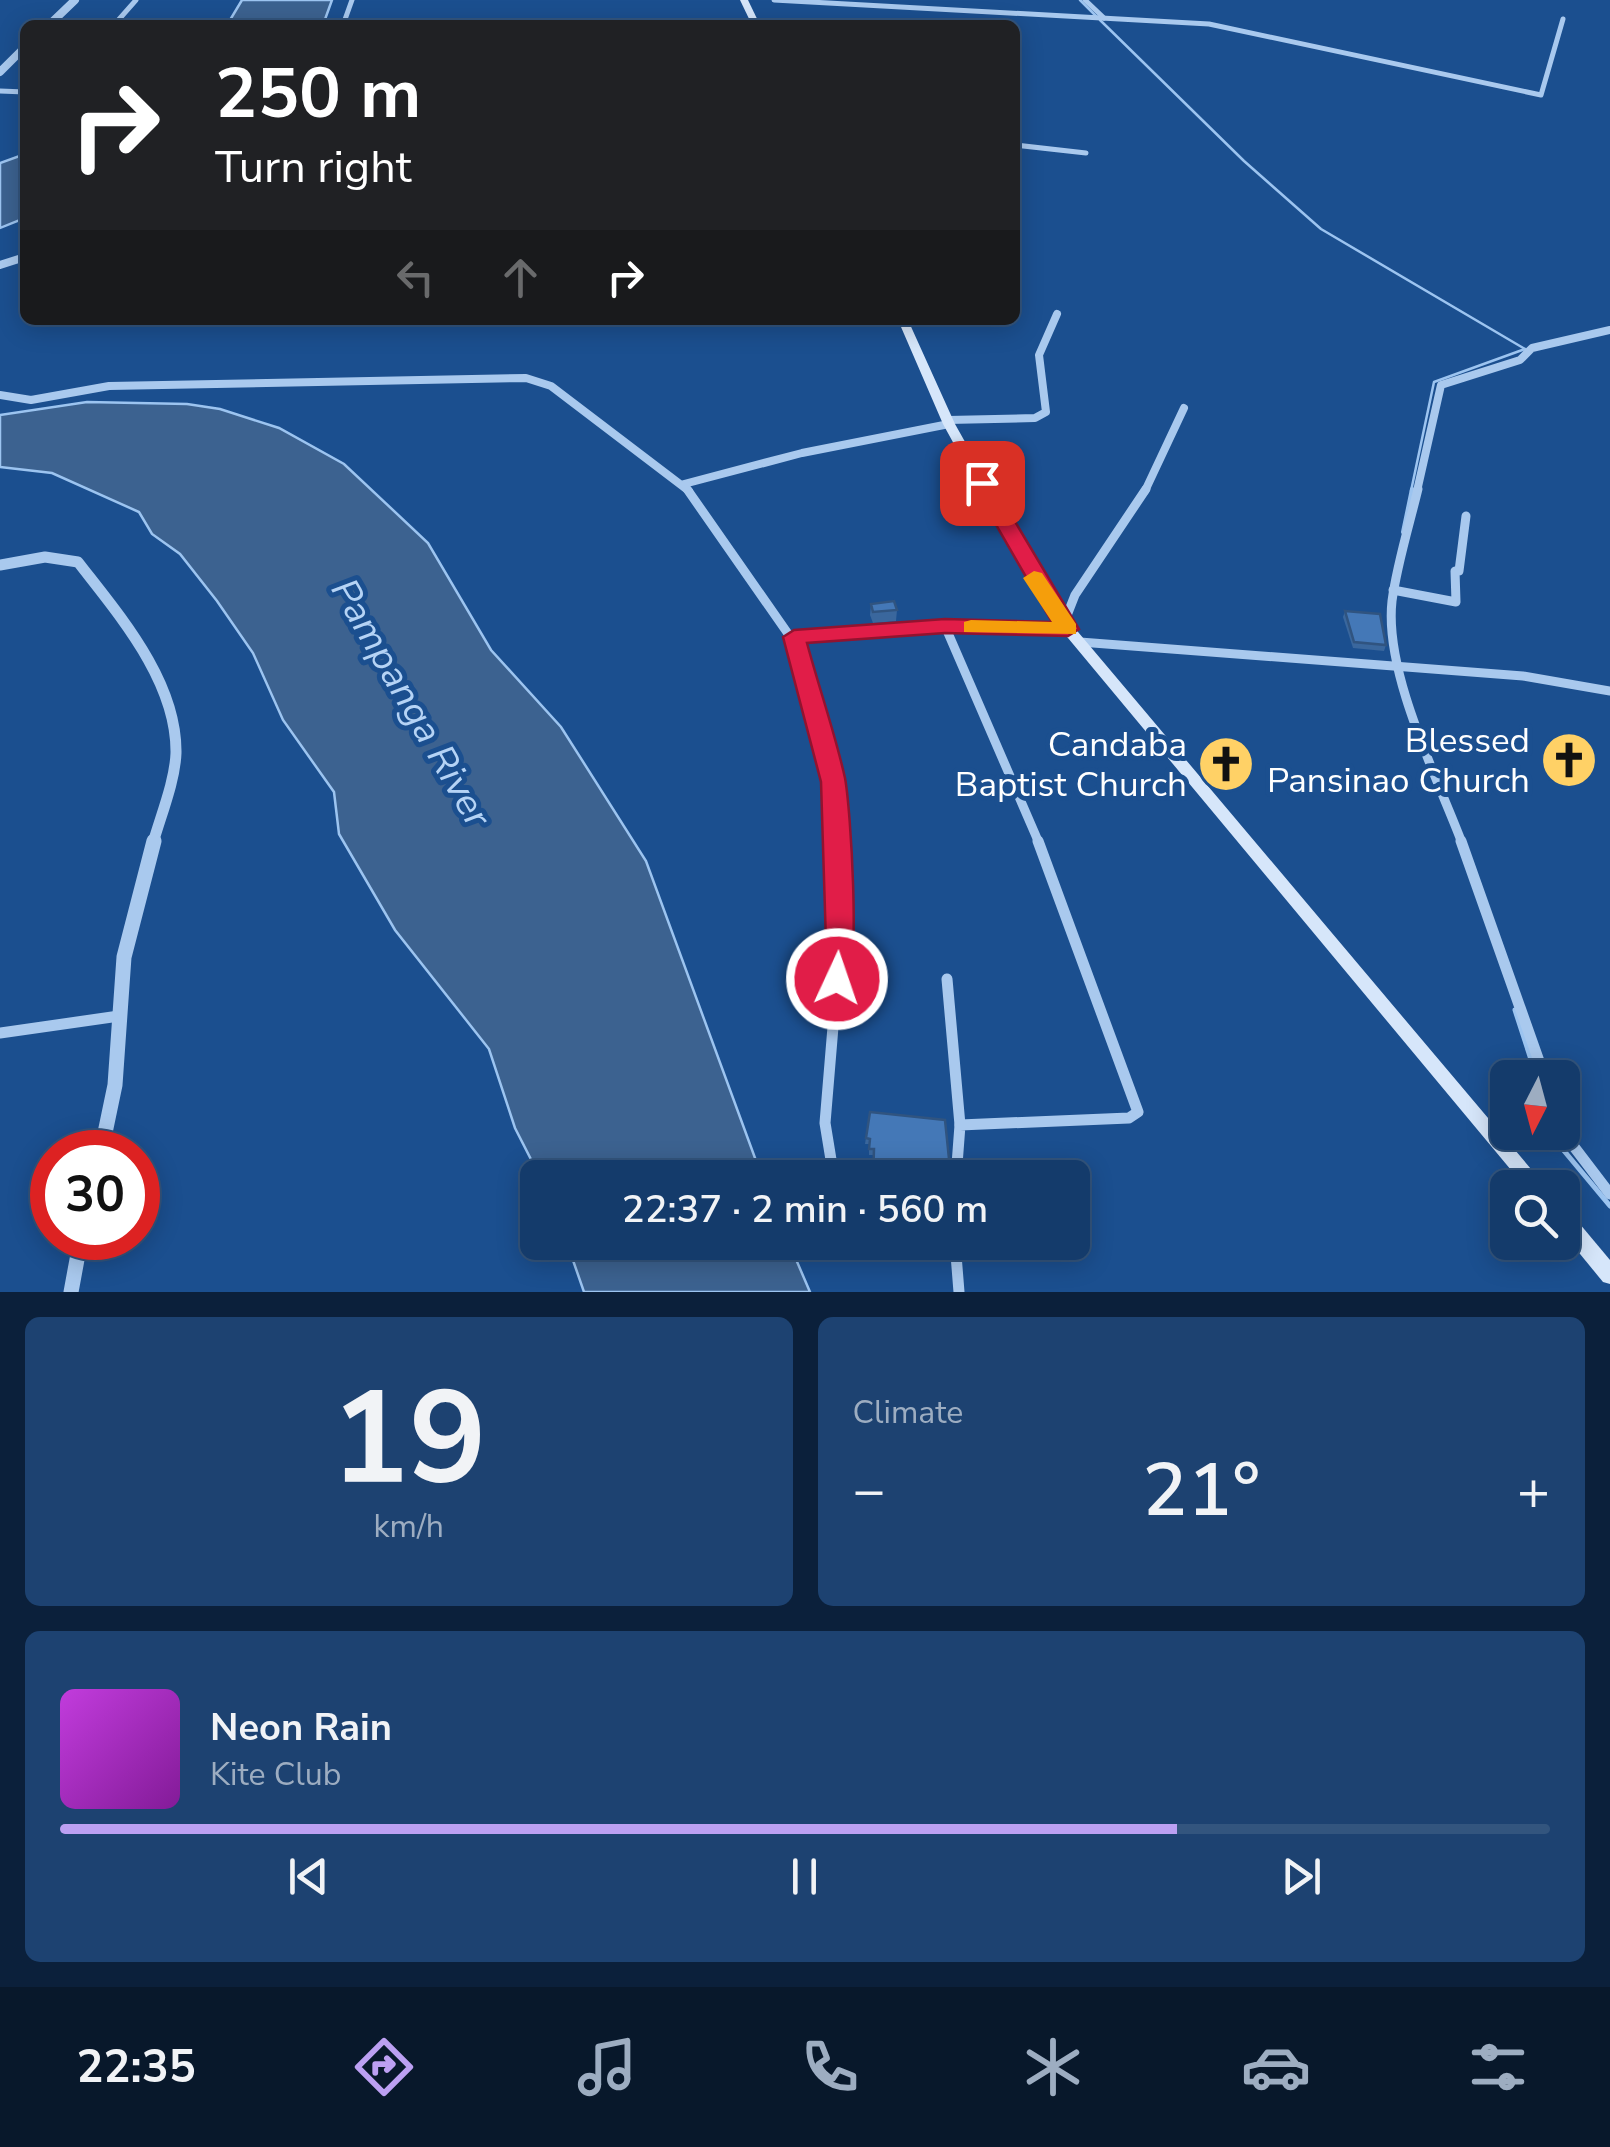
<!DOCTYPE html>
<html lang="en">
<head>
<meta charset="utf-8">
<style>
  body { margin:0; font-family:"Nunito Sans",sans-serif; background:#1d4271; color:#f1f3f6; height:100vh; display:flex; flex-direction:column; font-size:38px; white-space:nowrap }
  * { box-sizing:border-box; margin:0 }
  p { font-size:32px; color:#9dadc1 }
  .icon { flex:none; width:55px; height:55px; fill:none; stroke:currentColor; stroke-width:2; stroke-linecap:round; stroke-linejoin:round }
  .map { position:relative; height:1292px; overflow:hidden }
  .panel { display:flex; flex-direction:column; gap:25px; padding:25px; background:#0b203b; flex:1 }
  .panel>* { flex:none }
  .banner { position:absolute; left:20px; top:20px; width:1000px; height:305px; border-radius:15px; box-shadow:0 5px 25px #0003,0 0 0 2px #33557e; background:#202124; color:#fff; overflow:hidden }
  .needle { width:65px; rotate:186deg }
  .buttons { position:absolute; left:1490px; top:1060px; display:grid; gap:20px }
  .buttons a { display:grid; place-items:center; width:90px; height:90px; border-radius:15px; background:#143b6b; box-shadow:0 5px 25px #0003,0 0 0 2px #33557e; font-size:50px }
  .speed { position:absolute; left:30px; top:1130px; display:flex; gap:20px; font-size:50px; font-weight:700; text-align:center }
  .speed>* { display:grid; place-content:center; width:130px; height:130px; border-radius:50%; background:#143b6b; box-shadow:0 5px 25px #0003,0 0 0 2px #33557e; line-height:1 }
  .speed .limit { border:15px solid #d22; background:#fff; color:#111 }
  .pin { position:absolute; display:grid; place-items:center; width:85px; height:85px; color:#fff; margin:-42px; border-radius:20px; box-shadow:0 5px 15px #0006 }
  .me { position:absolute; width:110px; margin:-55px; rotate:3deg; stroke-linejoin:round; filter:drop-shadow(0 0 8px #0008) }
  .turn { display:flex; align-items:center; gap:35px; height:210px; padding:0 30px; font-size:45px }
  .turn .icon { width:130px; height:130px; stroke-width:2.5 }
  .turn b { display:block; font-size:70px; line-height:85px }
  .lanes { display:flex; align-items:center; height:95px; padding:0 30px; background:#0003; justify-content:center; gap:50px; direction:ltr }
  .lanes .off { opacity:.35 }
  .big { font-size:75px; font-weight:600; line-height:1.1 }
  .panel .tile { flex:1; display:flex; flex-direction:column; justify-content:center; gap:15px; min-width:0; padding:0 35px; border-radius:15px; background:#1d4271 }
  .panel .dial { align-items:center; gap:0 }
  .dial b { font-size:130px; line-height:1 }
  .song { display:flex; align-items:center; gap:30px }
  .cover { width:120px; height:120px; border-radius:15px; background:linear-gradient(135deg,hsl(290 70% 55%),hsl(290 70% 35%)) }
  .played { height:10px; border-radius:5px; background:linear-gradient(90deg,#bca0f2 75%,#33557e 75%) }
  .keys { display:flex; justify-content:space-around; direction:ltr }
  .heat { display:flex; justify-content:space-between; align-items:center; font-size:55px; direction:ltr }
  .panel .tiles { flex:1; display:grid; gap:25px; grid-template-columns:1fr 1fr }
  .tile:last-child { grid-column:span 2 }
  .trip { position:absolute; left:520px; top:1160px; width:570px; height:100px; border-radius:15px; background:#143b6b; box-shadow:0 5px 25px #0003,0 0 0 2px #33557e; font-weight:600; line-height:100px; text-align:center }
  .dock { display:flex; height:160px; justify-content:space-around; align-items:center; background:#08182b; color:#9dadc1 }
  .dock .icon { width:70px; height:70px }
  .dock .selected { color:#bca0f2 }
  .dock b { font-size:45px; color:#f1f3f6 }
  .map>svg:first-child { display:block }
  .water { fill:#3c6290; stroke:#9cc4f0; stroke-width:2.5 }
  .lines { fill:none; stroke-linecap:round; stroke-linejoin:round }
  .stream-far2 { stroke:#9cc4f0; stroke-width:2.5 }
  .stream-far1 { stroke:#9cc4f0; stroke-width:4 }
  .stream { stroke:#9cc4f0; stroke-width:5 }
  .minor-far3 { stroke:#a9c9ee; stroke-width:5 }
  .minor-far2 { stroke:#a9c9ee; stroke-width:8 }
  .minor-far1 { stroke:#a9c9ee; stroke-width:9 }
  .minor { stroke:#a9c9ee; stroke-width:11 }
  .tertiary-far2 { stroke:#a9c9ee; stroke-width:8 }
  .tertiary-far1 { stroke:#a9c9ee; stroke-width:11 }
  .tertiary { stroke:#a9c9ee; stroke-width:15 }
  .secondary { fill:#d6e6fa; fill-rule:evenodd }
  .wall { fill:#3a679d }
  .building { fill:#4478b7; stroke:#305480; stroke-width:2.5 }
  .route { fill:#e11d48; stroke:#92132f; stroke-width:2.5 }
  .slow { fill:#f59e0b }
  .labels { text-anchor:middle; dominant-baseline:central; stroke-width:10; stroke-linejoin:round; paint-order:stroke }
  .poi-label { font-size:35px; fill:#fff; stroke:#1b4f8f; text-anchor:end }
  .water-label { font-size:38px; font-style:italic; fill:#b5d3f5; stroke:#1b4f8f }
</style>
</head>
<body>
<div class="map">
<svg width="1610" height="1292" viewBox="0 0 1610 1292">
  <rect width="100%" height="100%" fill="#1b4f8f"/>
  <g class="water">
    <polygon points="242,0 332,0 323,25 227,25"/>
    <polygon points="25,154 25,218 0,228 0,163"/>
    <polygon points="87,402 187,404 220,409 279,428 344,464 428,543 491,650 561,727 646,861 762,1177 540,1177 515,1128 489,1049 395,930 339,834 334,792 283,720 253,653 217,601 180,554 152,534 139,512 52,473 0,467 0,415"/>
    <polygon points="567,1243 789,1243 810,1292 584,1292"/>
  </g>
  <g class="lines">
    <g class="stream-far2">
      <polyline points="1080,0 1097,17"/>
      <polyline points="1100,20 1244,161 1321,229 1525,349"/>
      <polyline points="1411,491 1434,382 1525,349"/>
    </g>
    <polyline class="stream-far1" points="1403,532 1412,489"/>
    <g class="stream">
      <polyline points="1515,1010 1537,1078"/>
      <polyline points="1556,1132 1560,1146 1610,1206"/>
    </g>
    <g class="minor-far3">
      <polyline points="774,0 1209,24 1541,95 1563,19"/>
      <polyline points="1085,0 1104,18"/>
      <polyline points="114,25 136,0"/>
      <polyline points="343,25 352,0"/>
      <polyline points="0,91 25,92"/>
      <polyline points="1015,145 1086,153"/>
    </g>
    <g class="minor-far2">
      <polyline points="0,265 25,257"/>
      <polyline points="0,395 31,400 109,386 526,378 551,386 689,491"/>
      <polyline points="948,420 1035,418 1046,412 1039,355 1057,314"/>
      <polyline points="684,484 802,453 949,424"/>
      <polyline points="1145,491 1184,408"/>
      <polyline points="1417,491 1441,385 1520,360 1532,348 1610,330"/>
    </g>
    <g class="minor-far1">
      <polyline points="687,489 798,648 833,782 836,843"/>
      <path d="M1418,489C1409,526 1397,564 1392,601C1384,672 1437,777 1462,843"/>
      <polyline points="1393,590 1456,602 1455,571 1459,571 1466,516"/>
      <polyline points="1064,623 1075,595 1146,489"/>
      <polyline points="945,626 1039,843"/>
      <polyline points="794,637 945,626 1068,629"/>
      <polyline points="1080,642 1523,676 1610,691"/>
    </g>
    <g class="minor">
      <polyline points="1461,841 1545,1078"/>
      <polyline points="947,979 960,1125"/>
      <polyline points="0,1033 119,1016"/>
      <polyline points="1562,1131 1610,1194"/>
      <polyline points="834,1178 825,1123 840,943 836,841"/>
      <polyline points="956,1178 960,1125 1129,1118 1138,1112 1038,841"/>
      <polyline points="955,1242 959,1292"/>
    </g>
    <g class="tertiary-far2">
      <polyline points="49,25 75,0"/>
      <polyline points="0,72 25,47"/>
    </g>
    <path class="tertiary-far1" d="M0,565L45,557L78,562C119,615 177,681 176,753C175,781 161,815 153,843"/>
    <g class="tertiary">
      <polyline points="101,1152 115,1085 124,957 154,841"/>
      <polyline points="71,1292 81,1238"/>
    </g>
    <g class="secondary">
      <polygon points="740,0 748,0 760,25 752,25"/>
      <polygon points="898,320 908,320 955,424 1038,572 1073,626 1547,1188 1526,1188 1063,632 1024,572 943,424"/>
      <polygon points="1562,1208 1569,1211 1610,1260 1610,1284 1603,1282 1562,1232"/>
    </g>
  </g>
  <g class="wall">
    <polygon points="871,604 897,610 896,621 873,623 870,615"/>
    <polygon points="1345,611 1386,645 1384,651 1353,648 1343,617"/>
    <polygon points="1217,752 1247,764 1245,769 1219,769 1216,758"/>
    <polygon points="870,1112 874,1155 869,1155 869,1144 865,1144"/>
  </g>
  <g class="building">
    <polygon points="894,601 897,610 873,612 871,604"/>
    <polygon points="1345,611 1380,614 1386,645 1354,642"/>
    <polygon points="1217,752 1244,752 1247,764 1220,763"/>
    <polygon points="870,1112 945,1120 951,1178 873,1178 874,1149 869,1149 870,1139 866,1138"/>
  </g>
  <path class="route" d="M982,477L992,483L1079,629L1068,636L945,633L807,643C819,688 835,733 845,778C851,811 860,962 847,987H827L823,979L826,943L821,782L783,637L794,630L945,619L1052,622L972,483Z"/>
  <polygon class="slow" points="1034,571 1042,573 1076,624 1076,634 964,632 964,622 971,620 1052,622 1023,578"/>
  <defs>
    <g id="church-disc" transform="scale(2.875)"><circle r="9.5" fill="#ffd166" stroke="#1b4f8f"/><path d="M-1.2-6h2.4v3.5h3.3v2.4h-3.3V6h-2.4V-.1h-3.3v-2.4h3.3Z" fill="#111"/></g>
  </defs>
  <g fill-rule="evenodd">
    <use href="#church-disc" x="1569" y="760"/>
    <use href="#church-disc" x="1226" y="764"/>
  </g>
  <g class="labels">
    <g class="poi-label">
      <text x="1530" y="740">Blessed<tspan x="1530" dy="40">Pansinao Church</tspan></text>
      <text x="1187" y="744">Candaba<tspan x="1187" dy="40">Baptist Church</tspan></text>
    </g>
    <g class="water-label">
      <text transform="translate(411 703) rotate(60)">Pampanga River</text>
    </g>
  </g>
</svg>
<div class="buttons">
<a><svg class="needle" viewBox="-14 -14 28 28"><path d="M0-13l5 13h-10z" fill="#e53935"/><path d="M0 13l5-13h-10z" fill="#9dadc1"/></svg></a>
<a><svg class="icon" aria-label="search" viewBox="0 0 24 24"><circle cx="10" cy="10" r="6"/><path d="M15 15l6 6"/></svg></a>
</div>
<div class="speed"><div class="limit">30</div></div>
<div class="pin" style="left:982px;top:483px;background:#d93025"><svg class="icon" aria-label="arrive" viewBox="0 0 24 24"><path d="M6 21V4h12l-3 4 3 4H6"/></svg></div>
<svg class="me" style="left:837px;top:979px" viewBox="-20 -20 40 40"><circle r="17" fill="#e11d48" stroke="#fff" stroke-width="3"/><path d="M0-11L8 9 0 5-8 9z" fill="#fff"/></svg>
<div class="trip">22:37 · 2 min · 560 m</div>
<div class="banner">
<div class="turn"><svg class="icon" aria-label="right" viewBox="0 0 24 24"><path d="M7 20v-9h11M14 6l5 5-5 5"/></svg><div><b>250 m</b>Turn right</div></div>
<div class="lanes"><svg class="icon off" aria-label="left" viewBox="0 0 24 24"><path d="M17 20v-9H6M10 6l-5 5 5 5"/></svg><svg class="icon off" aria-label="ahead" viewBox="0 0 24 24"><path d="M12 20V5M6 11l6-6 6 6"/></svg><svg class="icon" aria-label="right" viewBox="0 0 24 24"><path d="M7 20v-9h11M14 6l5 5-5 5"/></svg></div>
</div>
</div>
<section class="panel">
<div class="tiles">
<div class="tile dial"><b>19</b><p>km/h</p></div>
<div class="tile"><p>Climate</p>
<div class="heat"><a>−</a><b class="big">21°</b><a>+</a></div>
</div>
<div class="tile">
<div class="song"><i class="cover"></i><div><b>Neon Rain</b><p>Kite Club</p></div></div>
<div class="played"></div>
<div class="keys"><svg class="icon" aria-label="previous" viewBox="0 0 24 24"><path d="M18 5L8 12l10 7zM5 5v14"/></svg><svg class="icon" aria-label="pause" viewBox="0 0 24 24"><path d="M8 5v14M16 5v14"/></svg><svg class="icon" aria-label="next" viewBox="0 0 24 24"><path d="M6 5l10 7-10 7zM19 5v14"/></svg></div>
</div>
</div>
</section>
<nav class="dock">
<b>22:35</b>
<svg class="icon selected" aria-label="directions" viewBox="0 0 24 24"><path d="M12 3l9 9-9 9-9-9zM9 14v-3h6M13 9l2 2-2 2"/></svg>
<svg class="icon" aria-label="music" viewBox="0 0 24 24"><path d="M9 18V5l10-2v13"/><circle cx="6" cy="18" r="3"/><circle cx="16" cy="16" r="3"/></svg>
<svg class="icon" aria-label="phone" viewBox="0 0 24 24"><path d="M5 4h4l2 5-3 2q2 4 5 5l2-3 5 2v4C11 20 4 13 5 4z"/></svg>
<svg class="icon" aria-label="climate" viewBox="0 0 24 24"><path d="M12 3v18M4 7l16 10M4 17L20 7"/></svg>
<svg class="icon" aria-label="car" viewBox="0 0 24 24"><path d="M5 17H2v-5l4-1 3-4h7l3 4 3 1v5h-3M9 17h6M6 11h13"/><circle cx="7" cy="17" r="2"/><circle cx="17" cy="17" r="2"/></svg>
<svg class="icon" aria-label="filters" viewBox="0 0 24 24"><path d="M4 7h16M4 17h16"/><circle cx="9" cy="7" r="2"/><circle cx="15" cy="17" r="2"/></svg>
</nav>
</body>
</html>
